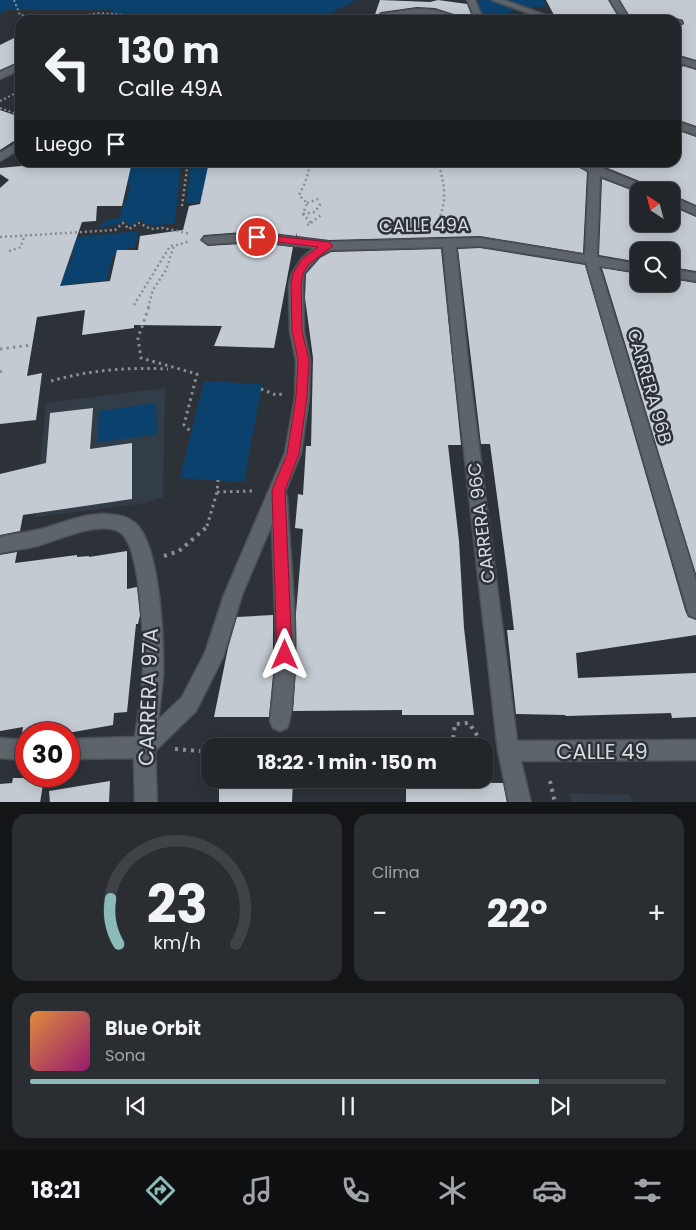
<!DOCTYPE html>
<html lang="es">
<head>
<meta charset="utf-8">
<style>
  body { margin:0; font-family:Poppins,sans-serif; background:#2a2e32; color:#f1f3f6; height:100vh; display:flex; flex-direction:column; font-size:19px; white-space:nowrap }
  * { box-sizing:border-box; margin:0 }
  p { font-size:16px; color:#a2a5a8 }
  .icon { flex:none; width:28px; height:28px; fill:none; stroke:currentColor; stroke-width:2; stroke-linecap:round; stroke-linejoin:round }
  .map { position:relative; height:802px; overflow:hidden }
  .side { display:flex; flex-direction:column; gap:12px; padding:12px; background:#131517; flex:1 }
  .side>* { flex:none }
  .banner { position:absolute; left:15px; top:15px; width:666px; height:152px; border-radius:15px; box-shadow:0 2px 12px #0003,0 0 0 1px #3f4347; background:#22262a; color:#f1f3f6; overflow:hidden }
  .needle { width:32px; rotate:324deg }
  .controls { position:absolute; left:630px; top:182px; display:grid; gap:10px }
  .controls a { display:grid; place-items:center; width:50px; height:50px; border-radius:10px; background:#22262a; box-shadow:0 2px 12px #0003,0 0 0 1px #3f4347; font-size:25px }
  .speed { position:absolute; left:15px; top:722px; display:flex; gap:10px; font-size:25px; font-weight:700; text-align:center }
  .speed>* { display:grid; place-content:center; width:65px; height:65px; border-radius:50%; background:#22262a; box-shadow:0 2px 12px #0003,0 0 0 1px #3f4347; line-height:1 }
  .speed .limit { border:8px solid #d22; background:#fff; color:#111 }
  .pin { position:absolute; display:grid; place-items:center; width:42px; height:42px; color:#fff; margin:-21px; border:2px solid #fff; border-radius:50%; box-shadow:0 1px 5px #0007 }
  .me { position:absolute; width:55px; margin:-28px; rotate:0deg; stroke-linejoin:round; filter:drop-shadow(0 0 4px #0008) }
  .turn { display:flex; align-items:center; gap:18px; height:105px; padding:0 20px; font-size:22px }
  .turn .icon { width:65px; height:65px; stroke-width:2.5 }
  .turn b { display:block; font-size:35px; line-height:42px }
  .then { display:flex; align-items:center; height:48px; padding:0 20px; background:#0003; gap:10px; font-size:19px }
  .big { font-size:38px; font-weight:700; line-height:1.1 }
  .side .card { flex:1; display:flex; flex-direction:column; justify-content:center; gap:8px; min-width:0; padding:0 18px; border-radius:15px; background:#2a2e32 }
  .side .dial { align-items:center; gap:0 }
  .dial svg { height:130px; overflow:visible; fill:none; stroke:#3f4347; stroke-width:7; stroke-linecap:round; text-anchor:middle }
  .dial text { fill:#f1f3f6; stroke:none }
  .song { display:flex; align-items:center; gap:15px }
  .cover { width:60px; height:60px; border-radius:8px; background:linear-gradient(135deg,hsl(30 70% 55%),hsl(320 70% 35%)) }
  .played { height:5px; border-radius:2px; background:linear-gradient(90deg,#8bbbb9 80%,#3f4347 80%) }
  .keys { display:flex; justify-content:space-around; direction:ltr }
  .heat { display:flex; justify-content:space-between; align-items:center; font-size:28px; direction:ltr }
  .side .tiles { flex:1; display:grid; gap:12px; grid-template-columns:1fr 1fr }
  .card:last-child { grid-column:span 2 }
  .trip { position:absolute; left:201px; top:738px; width:292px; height:50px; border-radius:15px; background:#22262a; box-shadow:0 2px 12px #0003,0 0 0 1px #3f4347; font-weight:700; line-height:50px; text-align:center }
  .dock { display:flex; height:80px; justify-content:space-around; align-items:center; background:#0e0f11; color:#a2a5a8 }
  .dock .icon { width:35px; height:35px }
  .dock .selected { color:#8bbbb9 }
  .dock b { font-size:22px; color:#f1f3f6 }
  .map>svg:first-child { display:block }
  .built { fill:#323d47 }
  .green { fill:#0b426d }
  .building { fill:#c3cad1 }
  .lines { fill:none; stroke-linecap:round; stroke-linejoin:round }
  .minor-casing { stroke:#4c5055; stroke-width:3 }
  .path-far3 { stroke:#898e92; stroke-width:2; stroke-dasharray:2 2.5; stroke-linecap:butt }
  .path-far2 { stroke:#898e92; stroke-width:2.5; stroke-dasharray:2 3; stroke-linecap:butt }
  .path-far1 { stroke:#898e92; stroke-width:3; stroke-dasharray:2.5 4; stroke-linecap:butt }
  .path { stroke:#898e92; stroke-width:4; stroke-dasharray:3 5; stroke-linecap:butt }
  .minor { fill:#5d646a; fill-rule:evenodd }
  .route { fill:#e11d48; stroke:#92132f }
  .labels { text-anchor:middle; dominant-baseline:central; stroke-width:5; stroke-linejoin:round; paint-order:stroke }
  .street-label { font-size:18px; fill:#d8dcdf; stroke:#2d3238 }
  .near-street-label { font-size:21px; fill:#d8dcdf; stroke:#2d3238 }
</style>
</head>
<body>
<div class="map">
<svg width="696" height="803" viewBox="0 0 696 803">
  <rect width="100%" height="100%" fill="#2d3238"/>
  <g class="built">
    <polygon points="165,388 163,497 145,503 35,517 46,403"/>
    <polygon points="569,793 630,795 633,802 571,802"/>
  </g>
  <g class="green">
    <polygon points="0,0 356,0 318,20 99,20 114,10 6,10 0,13"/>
    <polygon points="480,0 490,0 515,10 493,20 480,20 480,12 476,3"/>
    <polygon points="500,0 544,0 547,6 529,8"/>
    <polygon points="119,162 181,163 175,223 152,226 139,220 130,226 125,221 110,226 98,227 108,220 119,218 131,185 84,188"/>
    <polygon points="191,165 204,167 243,167 220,201 186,203"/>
    <polygon points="139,231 134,248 128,248 126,255 113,255 107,280 22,290 26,277 65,274 73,254 32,257 30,242"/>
    <polygon points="204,381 262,384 244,482 180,478"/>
    <polygon points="156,403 157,434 97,443 99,411"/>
  </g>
  <g class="building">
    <polygon points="380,0 430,2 438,0 467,4 471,14 469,19 435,8 417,7 381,12 375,17 378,20 373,20"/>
    <polygon points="546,0 608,0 620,20 561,20 555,17"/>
    <polygon points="620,0 696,0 696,60 676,54 676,28 684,24 683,20 676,18 674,20 632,20"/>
    <polygon points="408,17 423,17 449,20 392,20"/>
    <polygon points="20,35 20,61 0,70 0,45"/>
    <polygon points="683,66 696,70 696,126 676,119 676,75"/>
    <polygon points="0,110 20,117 20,137 0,150"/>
    <polygon points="676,130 696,137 696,205 671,194 671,191 657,191 654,187 593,162 676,162"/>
    <polygon points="64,162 132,162 122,206 97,206 96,221 82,222 60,286 110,281 117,250 138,250 140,236 183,230 189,206 200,204 209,162 296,162 296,166 353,167 353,165 369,166 369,162 569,162 587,172 583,253 480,236 329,240 297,236 296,233 296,236 257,231 204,235 200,240 208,246 257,243 293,247 274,348 214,346 222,326 134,325 134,328 82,335 85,310 37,317 27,376 42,373 36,420 0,424 0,188 9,180 0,174 0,168"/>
    <polygon points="602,179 639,193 639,224 671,224 671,206 696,217 696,271 671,267 671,251 639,251 639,262 599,255"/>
    <polygon points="480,248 585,265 685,610 688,617 696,620 696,635 576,653 578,678 696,673 696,717 672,718 671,713 566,716 565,715 516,714 507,630 514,630 507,571 490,444 481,444 458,249"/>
    <polygon points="441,249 461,445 448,445 459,541 464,628 474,715 402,715 402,710 293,711 296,667 296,613 303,529 295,528 298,494 303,495 306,446 311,446 313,358 305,298 306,274 320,258 331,252"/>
    <polygon points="602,268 639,274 639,284 671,284 671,279 696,283 696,574"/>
    <polygon points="93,408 90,449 132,443 132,499 23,515 20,531 0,535 0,474 46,463 50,413"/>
    <polygon points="127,551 127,589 137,587 140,615 138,624 136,624 127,712 114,713 113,725 62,734 22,734 23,727 0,731 0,555 17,552 15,563 77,555 77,557 89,556 89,557"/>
    <polygon points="273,615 273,675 269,717 214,717 228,648 237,617"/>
    <polygon points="13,778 44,778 40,803 0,803 0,784 12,783"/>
    <polygon points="219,779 293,779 292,803 219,803"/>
    <polygon points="110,781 109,803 50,803 49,791"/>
    <polygon points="406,782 503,783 507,803 406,803"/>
  </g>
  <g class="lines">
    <g class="minor-casing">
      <g id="minor">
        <polygon points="467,0 475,0 481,14 479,20 471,20 473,14"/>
        <polygon points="492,0 504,0 559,20 547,20"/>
        <polygon points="610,0 618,0 630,20 622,20"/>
        <path d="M417,9L434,10L468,20C451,20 434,14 417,15C405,15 393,18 381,20L377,17L381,14Z"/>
        <polygon points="676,20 681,21 682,23 676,26"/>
        <polygon points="676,56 696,62 696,68 676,62"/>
        <polygon points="20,63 20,70 0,79 0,72"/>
        <polygon points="676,121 696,128 696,135 676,128"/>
        <polygon points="20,141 20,149 0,161 0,153"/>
        <path d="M571,162H587L653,189L655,191H639L600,176L597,257L639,264V272L599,266L696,580V618L689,615L687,609L586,263L480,246L456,247L468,362L517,741L696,740V760L521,761L531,803H509L498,751L454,362L443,247L331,250L319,256L304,273L303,284L304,331L310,360L309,397L301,453L285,492L287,497C290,558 299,630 293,690C292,703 292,716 287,728L280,731L273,728L270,721L275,675L276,635L272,524L242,595L223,657L196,711L155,751L157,803H135L134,758L69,759V739L135,737C138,716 142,694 143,673C144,648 142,541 118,531C97,521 58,540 37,546C25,549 12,550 0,553V537C12,534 25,533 37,530C62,524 88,510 115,515C124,516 132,519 138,526C160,551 164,641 163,674C162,690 160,705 158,720L182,697L205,653L224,595L285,453L295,397L296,360L290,331L289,284L292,273L302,258L314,248L257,241L208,244L202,240L204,237L257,233L329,242L480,238L585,255L589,171Z"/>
        <polygon points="671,196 696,207 696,215 671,204"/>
        <polygon points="671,269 696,273 696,281 671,277"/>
        <polygon points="0,738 26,740 26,760 0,758"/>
      </g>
    </g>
    <g class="path-far3">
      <polyline points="14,0 20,15 55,20 100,13 126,15 123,20"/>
      <polyline points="0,101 20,91"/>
      <polyline points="0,108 20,115"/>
    </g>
    <g class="path-far2">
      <polyline points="307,203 321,198"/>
      <polyline points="182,206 188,162"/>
      <polyline points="303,214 315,212 321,203"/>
      <polyline points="311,223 321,215"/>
      <polyline points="307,225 311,223 303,214 307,203 299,195 305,183 311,162"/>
      <path d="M436,225C448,203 445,186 438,162"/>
      <polyline points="0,237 115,230 123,223 129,229 139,223 151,229 163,228 191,234"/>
      <polyline points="9,251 21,247 24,236"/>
      <polyline points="134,305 170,246 175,245"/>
      <polyline points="148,308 153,290 166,270 174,246 190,241"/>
    </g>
    <g class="path-far1">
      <polyline points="149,307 138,338 141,358 197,374 184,425 191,432"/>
      <polyline points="0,349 32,345"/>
      <polyline points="0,371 2,372"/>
      <path d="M51,381C90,370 128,367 168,369"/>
      <polyline points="261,389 276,395 282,394"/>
      <polyline points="217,492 254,491"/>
      <polyline points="207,526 217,492 218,480"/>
    </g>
    <g class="path">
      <polyline points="164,556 179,551 209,525"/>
      <polyline points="452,746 455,724 469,723 483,744"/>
      <polyline points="175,749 210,752"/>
      <polyline points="550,781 555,803"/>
    </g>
    <use href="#minor" class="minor"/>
  </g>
  <polygon class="route" points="257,234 329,242 333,246 309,264 303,273 301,284 302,331 309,360 307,397 299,454 285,490 292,655 290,660 285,662 280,660 277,655 272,490 287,454 296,397 298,360 292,331 291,284 293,273 302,259 318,247 253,239 253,235"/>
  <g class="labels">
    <g class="street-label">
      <text transform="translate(424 225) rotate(-1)">CALLE 49A</text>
      <text transform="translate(650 386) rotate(74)">CARRERA 96B</text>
      <text transform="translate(481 523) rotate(-97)">CARRERA 96C</text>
    </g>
    <g class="near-street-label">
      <text transform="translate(148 697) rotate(-88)">CARRERA 97A</text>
      <text x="602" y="751">CALLE 49</text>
    </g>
  </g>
</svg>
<div class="controls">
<a><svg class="needle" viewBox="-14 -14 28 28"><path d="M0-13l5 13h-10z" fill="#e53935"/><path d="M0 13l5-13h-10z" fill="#a2a5a8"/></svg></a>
<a><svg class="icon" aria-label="search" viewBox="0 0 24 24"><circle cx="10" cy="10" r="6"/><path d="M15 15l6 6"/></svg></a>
</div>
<div class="speed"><div class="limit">30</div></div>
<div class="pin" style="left:257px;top:237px;background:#d93025"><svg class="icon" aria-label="arrive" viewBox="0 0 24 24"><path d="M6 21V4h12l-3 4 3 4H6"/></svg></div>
<svg class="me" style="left:285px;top:655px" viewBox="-20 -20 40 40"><path d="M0-17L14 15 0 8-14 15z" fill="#e11d48" stroke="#fff" stroke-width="4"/></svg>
<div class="trip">18:22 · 1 min · 150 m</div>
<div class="banner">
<div class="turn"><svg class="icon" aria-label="left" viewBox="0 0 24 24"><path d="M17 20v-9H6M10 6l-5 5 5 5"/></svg><div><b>130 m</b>Calle 49A</div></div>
<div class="then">Luego<svg class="icon" aria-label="arrive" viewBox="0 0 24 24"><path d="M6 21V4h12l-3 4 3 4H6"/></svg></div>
</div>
</div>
<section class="side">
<div class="tiles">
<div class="card dial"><svg viewBox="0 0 100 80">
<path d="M14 69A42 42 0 1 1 86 69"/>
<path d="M14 69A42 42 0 0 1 9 41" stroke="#8bbbb9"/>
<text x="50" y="56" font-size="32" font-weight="700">23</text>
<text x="50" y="72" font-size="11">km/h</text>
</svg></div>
<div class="card"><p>Clima</p>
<div class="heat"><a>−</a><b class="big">22°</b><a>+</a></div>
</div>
<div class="card">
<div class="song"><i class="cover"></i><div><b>Blue Orbit</b><p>Sona</p></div></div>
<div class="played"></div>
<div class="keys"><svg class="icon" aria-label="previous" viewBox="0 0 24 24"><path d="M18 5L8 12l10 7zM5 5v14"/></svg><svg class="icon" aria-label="pause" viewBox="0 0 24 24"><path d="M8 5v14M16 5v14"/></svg><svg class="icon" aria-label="next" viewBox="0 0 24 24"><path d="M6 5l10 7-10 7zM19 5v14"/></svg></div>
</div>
</div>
</section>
<nav class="dock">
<b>18:21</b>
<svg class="icon selected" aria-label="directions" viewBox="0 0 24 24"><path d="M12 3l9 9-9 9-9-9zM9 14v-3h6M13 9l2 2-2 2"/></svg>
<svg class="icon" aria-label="music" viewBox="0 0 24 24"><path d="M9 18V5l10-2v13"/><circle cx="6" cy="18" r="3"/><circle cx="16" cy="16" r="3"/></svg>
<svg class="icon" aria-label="phone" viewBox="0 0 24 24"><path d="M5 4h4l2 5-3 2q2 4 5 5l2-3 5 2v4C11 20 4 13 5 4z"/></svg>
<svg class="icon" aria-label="climate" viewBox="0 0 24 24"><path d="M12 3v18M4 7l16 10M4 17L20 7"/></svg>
<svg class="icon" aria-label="car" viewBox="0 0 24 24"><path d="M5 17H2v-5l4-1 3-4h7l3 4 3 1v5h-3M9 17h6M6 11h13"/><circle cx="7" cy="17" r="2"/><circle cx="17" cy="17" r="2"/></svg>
<svg class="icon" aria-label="filters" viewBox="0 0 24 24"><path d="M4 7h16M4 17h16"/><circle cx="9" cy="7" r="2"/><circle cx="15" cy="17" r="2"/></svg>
</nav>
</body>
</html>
